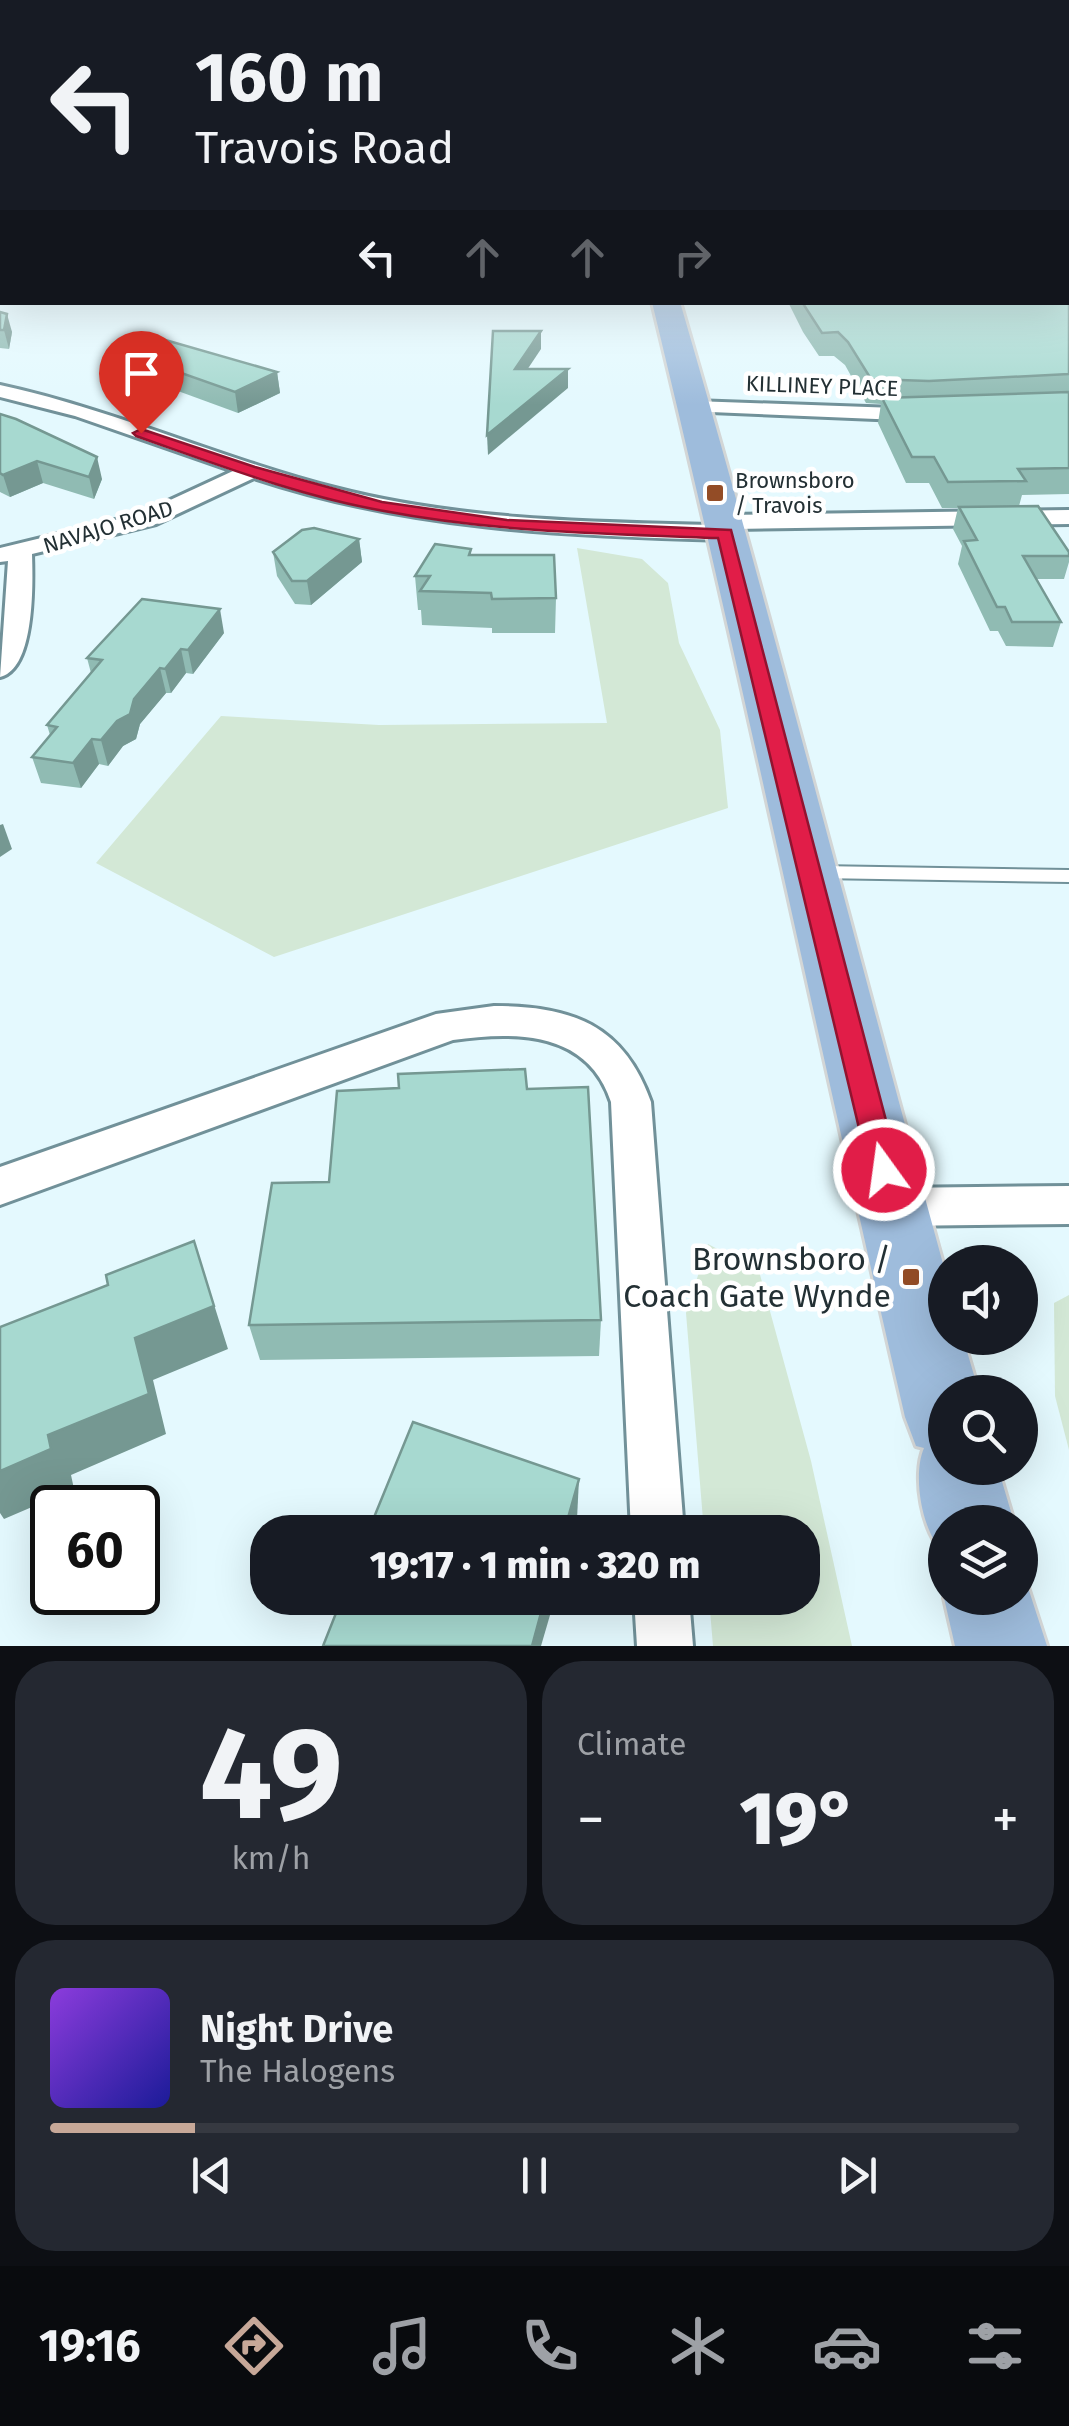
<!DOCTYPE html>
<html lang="en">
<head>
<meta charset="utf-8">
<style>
  body { margin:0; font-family:"Fira Sans",sans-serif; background:#242831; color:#f1f3f6; height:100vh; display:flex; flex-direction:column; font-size:38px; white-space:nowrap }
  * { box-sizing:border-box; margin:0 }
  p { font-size:32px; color:#9ea1a6 }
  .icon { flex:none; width:55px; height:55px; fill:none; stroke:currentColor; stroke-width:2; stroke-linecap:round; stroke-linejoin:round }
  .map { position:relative; height:1646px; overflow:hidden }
  .sheet { display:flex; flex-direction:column; gap:15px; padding:15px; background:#0d0f14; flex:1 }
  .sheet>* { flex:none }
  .top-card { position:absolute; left:0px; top:0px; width:1070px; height:305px; box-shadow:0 10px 40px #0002; background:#171b24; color:#f1f3f6; overflow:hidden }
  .buttons { position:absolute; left:928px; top:1245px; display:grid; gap:20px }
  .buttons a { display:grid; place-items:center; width:110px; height:110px; border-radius:50%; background:#171b24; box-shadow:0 10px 40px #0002; font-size:50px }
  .speed { position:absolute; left:30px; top:1485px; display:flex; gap:20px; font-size:50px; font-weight:700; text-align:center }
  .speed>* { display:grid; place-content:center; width:130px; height:130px; border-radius:50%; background:#171b24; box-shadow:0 10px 40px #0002; line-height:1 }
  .speed .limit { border:5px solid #111; border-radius:15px; background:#fff; color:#111 }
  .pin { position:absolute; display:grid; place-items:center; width:85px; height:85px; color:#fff; margin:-102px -42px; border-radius:50% 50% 50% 0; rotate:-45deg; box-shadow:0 0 10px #0007 }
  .pin .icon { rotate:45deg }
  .me { position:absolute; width:110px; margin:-55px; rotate:346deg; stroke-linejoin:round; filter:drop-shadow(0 0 8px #0008) }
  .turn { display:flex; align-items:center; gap:35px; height:210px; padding:0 30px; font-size:45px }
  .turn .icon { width:130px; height:130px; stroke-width:2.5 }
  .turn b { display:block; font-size:70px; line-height:85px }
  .lanes { display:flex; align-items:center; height:95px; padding:0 30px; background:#0003; justify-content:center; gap:50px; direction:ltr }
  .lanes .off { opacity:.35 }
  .big { font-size:75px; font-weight:800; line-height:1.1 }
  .sheet .widget { flex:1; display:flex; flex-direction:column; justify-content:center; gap:15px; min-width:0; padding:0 35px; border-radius:40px; background:#242831 }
  .sheet .dial { align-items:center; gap:0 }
  .dial b { font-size:130px; line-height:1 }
  .song { display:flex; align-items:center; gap:30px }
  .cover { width:120px; height:120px; border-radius:15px; background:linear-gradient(135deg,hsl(270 70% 55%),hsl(240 70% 35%)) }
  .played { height:10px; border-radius:5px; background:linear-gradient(90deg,#c7a898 15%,#363941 15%) }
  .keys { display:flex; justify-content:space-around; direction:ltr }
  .heat { display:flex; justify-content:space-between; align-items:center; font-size:55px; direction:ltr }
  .sheet .tiles { flex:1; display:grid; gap:15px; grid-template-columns:1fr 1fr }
  .widget:last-child { grid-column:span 2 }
  .trip { position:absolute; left:250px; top:1515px; width:570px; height:100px; border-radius:40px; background:#171b24; box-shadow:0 10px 40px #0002; font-weight:800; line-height:100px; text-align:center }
  .dock { display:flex; height:160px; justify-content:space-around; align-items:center; background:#090b0e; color:#9ea1a6 }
  .dock .icon { width:70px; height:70px }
  .dock .active { color:#c7a898 }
  .dock b { font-size:45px; color:#f1f3f6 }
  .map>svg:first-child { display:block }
  .green { fill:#d3e8d6 }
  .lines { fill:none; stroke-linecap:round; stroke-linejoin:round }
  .lane-casing { stroke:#719199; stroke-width:4 }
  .street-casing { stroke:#719199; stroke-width:6 }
  .secondary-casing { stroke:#719199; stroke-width:4 }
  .primary-casing { stroke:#d3d6d6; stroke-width:6 }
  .lane { fill:#fff; fill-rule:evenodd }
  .street { fill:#fff; fill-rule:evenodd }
  .secondary { fill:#fff; fill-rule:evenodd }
  .primary { fill:#9ebcdc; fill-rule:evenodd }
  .wall { fill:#90bbb3 }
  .shaded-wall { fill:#759892 }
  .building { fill:#a7d9d0; stroke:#759892; stroke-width:2.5 }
  .route { fill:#e11d48; stroke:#92132f; stroke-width:2.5 }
  .poi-dot { fill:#934c26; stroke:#fff; stroke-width:4 }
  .labels { text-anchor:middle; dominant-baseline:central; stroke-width:9; stroke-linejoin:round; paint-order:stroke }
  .far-street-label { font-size:22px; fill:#233034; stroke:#fff }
  .far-poi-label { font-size:22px; fill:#233034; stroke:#fff; text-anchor:start }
  .near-poi-label { font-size:32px; fill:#233034; stroke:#fff; text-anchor:end }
</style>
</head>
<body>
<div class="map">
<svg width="1069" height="1646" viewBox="0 0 1069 1646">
  <rect width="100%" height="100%" fill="#e4f9fe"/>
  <g class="green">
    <polygon points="577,548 642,559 668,583 679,643 720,730 728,808 274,957 96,863 221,716 379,725 607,723"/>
    <polygon points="708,1244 759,1271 811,1461 852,1646 713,1646 709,1598 802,1598 802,1532 704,1532 686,1313"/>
    <polygon points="1069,1295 1069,1450 1055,1396 1054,1303"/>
  </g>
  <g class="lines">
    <g class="lane-casing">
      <polygon id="lane" points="818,866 1069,870 1069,882 818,878 809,872"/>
    </g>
    <g class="street-casing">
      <g id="street">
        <path d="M0,385C115,410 222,459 335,488C458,520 587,522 714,525L715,517L723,515L1069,510V524L734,529L733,538L725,540C564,536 408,529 254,478L156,524L32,554C33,584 35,669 0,677L8,561L0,562V548L140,514L233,471L75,416L0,397Z"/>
        <polygon points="694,401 924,409 934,415 924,421 687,411 684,407"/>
        <path d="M494,1006C572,1006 624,1025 651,1102L684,1532H631L611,1102C588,1031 516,1031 453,1040L0,1205V1167L436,1014Z"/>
        <polygon points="1069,1186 1069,1224 894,1226 879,1221 872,1207 879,1193 894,1188"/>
        <polygon points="634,1598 689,1598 693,1646 637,1646"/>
      </g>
    </g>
    <g class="secondary-casing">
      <rect id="secondary" x="0" y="234" width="2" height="14"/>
    </g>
    <g class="primary-casing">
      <g id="primary">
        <path d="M652,302H680C774,624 856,949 945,1271V1338H963L979,1392H945V1468H998L1014,1522H945V1554C922,1534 912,1476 924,1448L916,1446L905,1417C819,1046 742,673 652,302Z"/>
        <polygon points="1021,1566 1047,1646 955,1646 944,1598 945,1596 1020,1598"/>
      </g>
    </g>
    <use href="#lane" class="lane"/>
    <use href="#street" class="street"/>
    <use href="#secondary" class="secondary"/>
    <use href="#primary" class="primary"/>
  </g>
  <g class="wall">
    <polygon points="2,260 2,293 0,293 0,262"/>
    <polygon points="1069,299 1069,494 1022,495 1019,506 1069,552 1069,562 1064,579 1036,579 1061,622 1053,647 1006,646 998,631 990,631 958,564 962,546 953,529 958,508 942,508 929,483 906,483 878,423 881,404 866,403 845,365 834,356 819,356 803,332 788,302 1068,302"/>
    <polygon points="0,312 12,332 9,349 0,348"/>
    <polygon points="133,356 277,372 280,393 238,413 137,376"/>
    <polygon points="0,414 102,479 94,499 43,483 10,497 0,492"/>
    <polygon points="359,539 362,562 311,605 295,604 277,576 273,552"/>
    <polygon points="471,549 471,555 556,598 555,633 492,633 492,628 422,625 421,610 418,610 415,576"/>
    <polygon points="224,633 193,674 186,673 171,693 166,693 140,724 136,739 123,746 108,766 99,764 81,788 41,783 32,757 50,735 47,725 91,673 87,658"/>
    <polygon points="527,1089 601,1320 599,1356 260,1360 249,1325 329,1182"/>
  </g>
  <g class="shaded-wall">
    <polygon points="7,314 12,332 9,349 4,330"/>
    <polygon points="541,331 541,349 515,388 515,369"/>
    <polygon points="568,369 568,388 488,455 487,435"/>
    <polygon points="277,372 280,393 238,413 235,392"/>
    <polygon points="97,457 102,479 94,499 89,477"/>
    <polygon points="37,461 43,483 10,497 3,475"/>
    <polygon points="359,539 362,562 311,605 307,581"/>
    <polygon points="220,609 224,633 193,674 188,650"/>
    <polygon points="181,649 186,673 171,693 165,669"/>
    <polygon points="160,668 166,693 140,724 136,739 123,746 108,766 101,740"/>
    <polygon points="92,739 99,764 81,788 73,763"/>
    <polygon points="3,824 12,849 0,857 0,825"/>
    <polygon points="194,1241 228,1349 153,1380 166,1434 71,1475 74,1489 4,1519 0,1513 0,1471 48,1435 135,1338"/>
    <polygon points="579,1479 577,1519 573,1532 564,1532"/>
    <polygon points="545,1598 555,1598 541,1646 532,1646"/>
  </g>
  <g class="building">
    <polygon points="1068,179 1069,180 1069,254 1068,254"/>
    <polygon points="2,260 2,275 0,275 0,262"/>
    <polygon points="1068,297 1069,299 1069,374 929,381 871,379 848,342 838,332 822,333 802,302 1068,302"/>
    <polygon points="0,312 7,314 4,330 0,330"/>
    <polygon points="493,331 541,331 515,369 568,369 487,435"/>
    <polygon points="141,333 277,372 235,392 133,356"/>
    <polygon points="1069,392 1069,468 1018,469 1026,481 948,482 934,457 912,457 882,398"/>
    <polygon points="0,414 16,419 97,457 89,477 37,461 3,475 0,473"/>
    <polygon points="1038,506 1069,552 1069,556 1023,556 1061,622 1012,622 1005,607 997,607 964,541 977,540 959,507"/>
    <polygon points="314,528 359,539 307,581 292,581 273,552 302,530"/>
    <polygon points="435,544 471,549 469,555 554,555 556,598 492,599 491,593 420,591 430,576 415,576"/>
    <polygon points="142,599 220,609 188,650 181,649 165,669 160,668 134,699 130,714 117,721 101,740 92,739 73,763 32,757 57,727 47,725 102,660 87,658"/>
    <polygon points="525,1069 527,1089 588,1087 601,1320 249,1325 272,1183 329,1182 337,1091 399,1088 398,1074"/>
    <polygon points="194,1241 214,1306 135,1338 149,1394 48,1435 51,1449 0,1471 0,1327 108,1285 106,1275"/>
    <polygon points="413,1422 579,1479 564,1532 368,1532"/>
    <polygon points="342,1598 545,1598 532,1646 323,1646"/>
  </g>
  <linearGradient id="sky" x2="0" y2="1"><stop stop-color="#93b5e3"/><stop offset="0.43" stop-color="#f3fcff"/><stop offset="1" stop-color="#f3fcff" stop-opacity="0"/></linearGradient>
  <rect width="1069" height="405" fill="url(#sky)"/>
  <path class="route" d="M141,429L255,467L382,502L507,520L731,530L899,1170L895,1179L884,1183L873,1179L869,1170L718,538C606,534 494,532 384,511C299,496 216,464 136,436L133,433Z"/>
  <g class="poi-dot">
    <rect x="705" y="483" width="20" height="20" rx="5"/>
    <rect x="901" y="1267" width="20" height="20" rx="5"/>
  </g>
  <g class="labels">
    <g class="far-street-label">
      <text transform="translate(822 386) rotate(2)">KILLINEY PLACE</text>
      <text transform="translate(108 527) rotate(-17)">NAVAJO ROAD</text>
    </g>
    <g class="far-poi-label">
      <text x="735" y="480">Brownsboro<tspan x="735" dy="25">/ Travois</tspan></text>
    </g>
    <g class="near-poi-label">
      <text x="891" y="1259">Brownsboro /<tspan x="891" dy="37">Coach Gate Wynde</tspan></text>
    </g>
  </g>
</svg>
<div class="buttons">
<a><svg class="icon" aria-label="sound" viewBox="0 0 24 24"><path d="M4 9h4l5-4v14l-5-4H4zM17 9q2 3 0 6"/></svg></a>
<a><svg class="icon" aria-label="search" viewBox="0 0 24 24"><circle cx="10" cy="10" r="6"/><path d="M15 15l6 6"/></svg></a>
<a><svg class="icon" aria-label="layers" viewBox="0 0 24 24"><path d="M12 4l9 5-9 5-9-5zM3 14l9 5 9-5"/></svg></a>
</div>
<div class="speed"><div class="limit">60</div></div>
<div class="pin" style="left:141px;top:433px;background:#d93025"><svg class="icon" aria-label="arrive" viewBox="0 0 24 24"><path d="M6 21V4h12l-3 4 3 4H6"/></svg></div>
<svg class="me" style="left:884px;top:1170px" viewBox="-20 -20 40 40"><circle r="17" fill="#e11d48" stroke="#fff" stroke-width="3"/><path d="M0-11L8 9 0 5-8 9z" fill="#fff"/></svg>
<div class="trip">19:17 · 1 min · 320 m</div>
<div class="top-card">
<div class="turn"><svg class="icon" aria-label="left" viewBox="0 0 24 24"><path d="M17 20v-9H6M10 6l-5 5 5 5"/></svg><div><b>160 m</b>Travois Road</div></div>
<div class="lanes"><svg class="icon" aria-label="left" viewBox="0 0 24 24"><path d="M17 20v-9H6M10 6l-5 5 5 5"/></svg><svg class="icon off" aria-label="ahead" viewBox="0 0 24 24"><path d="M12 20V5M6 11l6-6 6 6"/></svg><svg class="icon off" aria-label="ahead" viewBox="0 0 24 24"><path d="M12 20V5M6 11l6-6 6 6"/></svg><svg class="icon off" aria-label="right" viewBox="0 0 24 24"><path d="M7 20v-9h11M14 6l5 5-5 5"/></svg></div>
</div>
</div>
<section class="sheet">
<div class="tiles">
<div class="widget dial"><b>49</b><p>km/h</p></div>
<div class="widget"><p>Climate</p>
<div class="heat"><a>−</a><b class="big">19°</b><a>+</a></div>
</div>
<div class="widget">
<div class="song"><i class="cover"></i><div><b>Night Drive</b><p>The Halogens</p></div></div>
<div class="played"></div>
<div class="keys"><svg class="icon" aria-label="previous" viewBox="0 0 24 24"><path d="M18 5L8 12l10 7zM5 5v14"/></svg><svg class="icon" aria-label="pause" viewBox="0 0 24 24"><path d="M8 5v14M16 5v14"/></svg><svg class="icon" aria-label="next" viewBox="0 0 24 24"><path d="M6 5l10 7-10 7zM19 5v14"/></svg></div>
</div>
</div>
</section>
<nav class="dock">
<b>19:16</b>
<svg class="icon active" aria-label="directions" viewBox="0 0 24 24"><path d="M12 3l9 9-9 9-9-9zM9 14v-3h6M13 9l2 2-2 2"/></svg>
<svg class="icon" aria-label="music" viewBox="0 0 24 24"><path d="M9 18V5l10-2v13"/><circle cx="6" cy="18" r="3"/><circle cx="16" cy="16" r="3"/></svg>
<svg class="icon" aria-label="phone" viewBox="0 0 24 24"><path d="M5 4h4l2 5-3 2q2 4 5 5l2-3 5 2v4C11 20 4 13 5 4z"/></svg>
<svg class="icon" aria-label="climate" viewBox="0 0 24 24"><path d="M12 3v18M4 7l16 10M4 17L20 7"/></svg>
<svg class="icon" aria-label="car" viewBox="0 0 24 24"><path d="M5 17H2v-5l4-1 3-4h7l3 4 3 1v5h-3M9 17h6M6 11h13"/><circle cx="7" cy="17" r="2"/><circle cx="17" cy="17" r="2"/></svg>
<svg class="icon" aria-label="filters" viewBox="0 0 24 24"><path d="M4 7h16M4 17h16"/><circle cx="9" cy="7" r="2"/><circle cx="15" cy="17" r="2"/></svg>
</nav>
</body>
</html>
